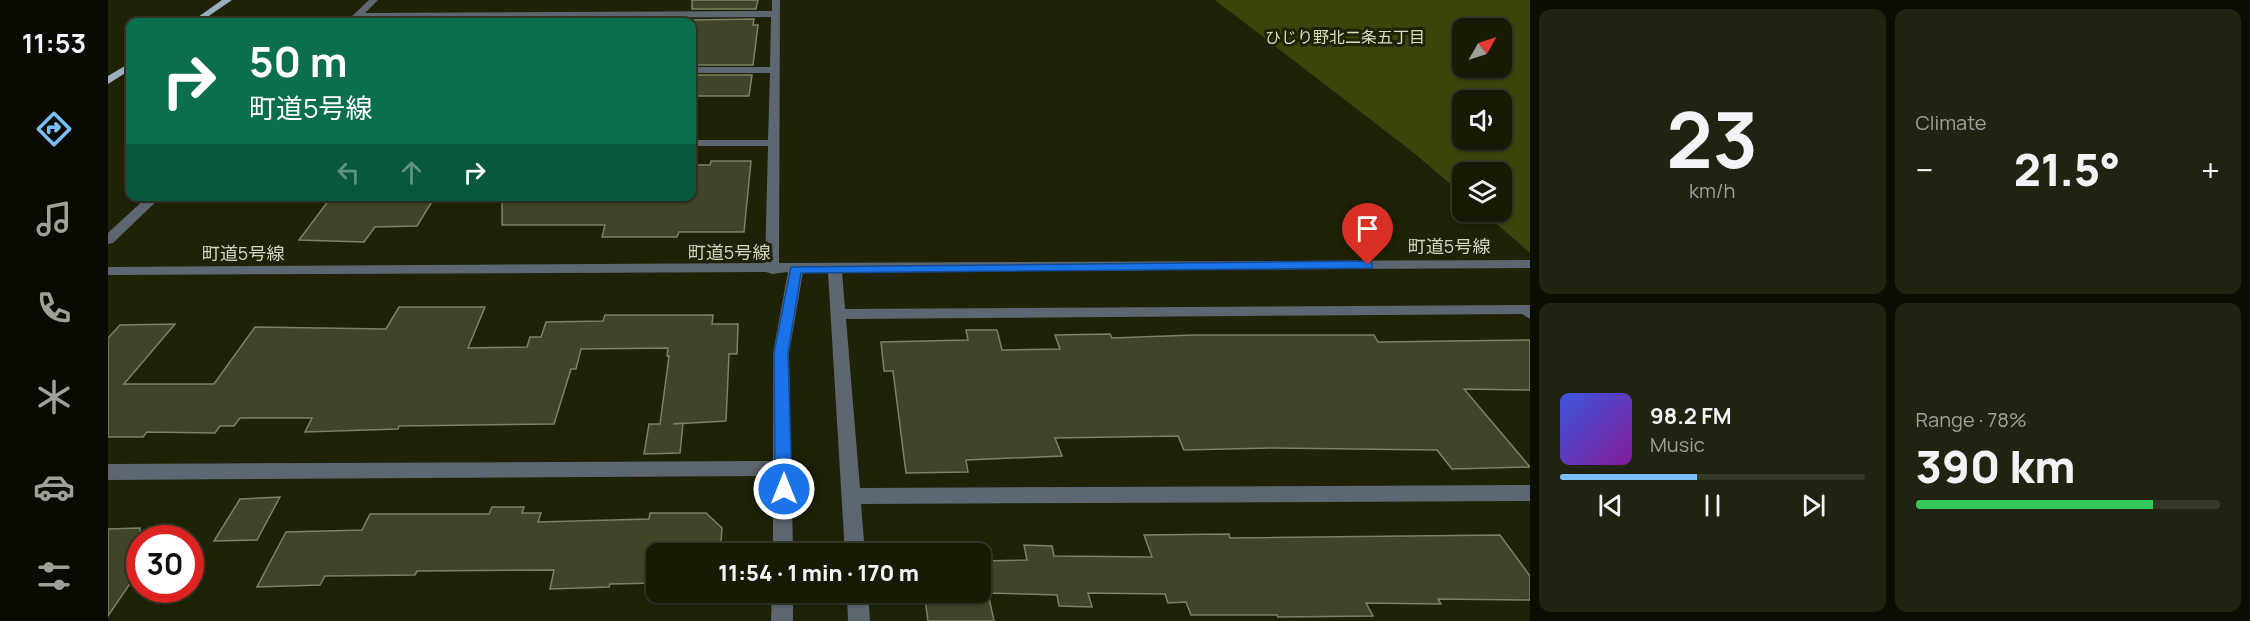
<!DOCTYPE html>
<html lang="en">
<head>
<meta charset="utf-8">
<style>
  body { margin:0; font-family:Manrope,"Noto Sans JP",sans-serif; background:#20230f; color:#f1f3f6; height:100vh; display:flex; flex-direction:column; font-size:22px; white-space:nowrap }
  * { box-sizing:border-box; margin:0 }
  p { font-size:20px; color:#9ea19a }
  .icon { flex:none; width:33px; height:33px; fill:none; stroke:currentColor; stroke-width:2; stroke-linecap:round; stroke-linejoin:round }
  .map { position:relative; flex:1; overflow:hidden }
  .details { display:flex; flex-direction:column; gap:9px; padding:9px; background:#0d0e03; width:720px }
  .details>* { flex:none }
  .hud { position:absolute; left:18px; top:18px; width:570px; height:183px; border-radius:12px; box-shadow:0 2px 4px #0004,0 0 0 2px #363827; background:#0b6e4f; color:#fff; overflow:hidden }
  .needle { width:39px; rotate:51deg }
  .controls { position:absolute; left:1344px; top:18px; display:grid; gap:12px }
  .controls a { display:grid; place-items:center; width:60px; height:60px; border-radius:12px; background:#171a05; box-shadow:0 2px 4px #0004,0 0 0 2px #363827; font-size:30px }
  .speed { position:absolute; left:18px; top:525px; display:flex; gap:12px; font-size:30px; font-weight:700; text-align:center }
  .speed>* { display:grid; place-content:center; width:78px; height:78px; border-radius:50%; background:#171a05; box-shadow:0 2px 4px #0004,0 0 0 2px #363827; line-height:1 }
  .speed .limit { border:9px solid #d22; background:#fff; color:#111 }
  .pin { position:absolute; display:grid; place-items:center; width:51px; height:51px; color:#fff; margin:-62px -26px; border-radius:50% 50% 50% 0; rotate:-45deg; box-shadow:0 0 6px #0007 }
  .pin .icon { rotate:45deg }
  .me { position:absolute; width:66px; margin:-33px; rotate:0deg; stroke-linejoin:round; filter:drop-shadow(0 0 4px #0008) }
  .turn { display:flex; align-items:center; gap:21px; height:126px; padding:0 24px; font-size:27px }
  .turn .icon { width:78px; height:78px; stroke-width:2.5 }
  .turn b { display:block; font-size:42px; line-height:51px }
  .lanes { display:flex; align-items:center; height:57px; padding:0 24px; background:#0003; justify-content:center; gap:30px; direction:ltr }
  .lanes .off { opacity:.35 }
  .big { font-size:45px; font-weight:800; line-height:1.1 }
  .details .tile { flex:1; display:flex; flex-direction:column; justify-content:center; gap:9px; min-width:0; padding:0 21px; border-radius:12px; background:#20230f }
  .details .dial { align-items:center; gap:0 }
  .dial b { font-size:78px; line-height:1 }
  .song { display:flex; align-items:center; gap:18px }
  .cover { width:72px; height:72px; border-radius:9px; background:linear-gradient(135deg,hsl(230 70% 55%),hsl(290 70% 35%)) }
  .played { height:6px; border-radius:3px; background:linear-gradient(90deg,#7cbef9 45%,#363827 45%) }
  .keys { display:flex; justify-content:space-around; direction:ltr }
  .heat { display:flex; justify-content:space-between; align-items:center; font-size:33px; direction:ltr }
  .charge { height:9px; border-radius:4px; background:linear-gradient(90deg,#34c759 78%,#363827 0) }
  .details .tiles { flex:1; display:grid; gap:9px; grid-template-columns:repeat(2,1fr) }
  .trip { position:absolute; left:538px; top:543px; width:345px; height:60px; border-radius:12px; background:#171a05; box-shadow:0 2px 4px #0004,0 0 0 2px #363827; font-weight:800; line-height:60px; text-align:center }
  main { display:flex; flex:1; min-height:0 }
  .menu { display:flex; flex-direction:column; width:108px; justify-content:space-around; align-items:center; background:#090a02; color:#9ea19a }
  .menu .icon { width:42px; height:42px }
  .menu .active { color:#7cbef9 }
  .menu b { font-size:27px; color:#f1f3f6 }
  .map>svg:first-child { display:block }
  .green { fill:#3c430b; fill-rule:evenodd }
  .building { fill:#404429; stroke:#7c8264; stroke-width:1.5 }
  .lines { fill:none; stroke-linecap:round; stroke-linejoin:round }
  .minor { fill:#5d6771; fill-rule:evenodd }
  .major { fill:#9aafc3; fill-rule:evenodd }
  .route { fill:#1a73e8; stroke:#114b97; stroke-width:1.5 }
  .labels { text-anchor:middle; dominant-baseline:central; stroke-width:6; stroke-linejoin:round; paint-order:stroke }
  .far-neighbourhood-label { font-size:16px; fill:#d9dfbf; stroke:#1f2207 }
  .street-label { font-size:18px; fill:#d1d5c5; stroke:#1f2207 }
</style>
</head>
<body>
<main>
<nav class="menu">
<b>11:53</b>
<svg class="icon active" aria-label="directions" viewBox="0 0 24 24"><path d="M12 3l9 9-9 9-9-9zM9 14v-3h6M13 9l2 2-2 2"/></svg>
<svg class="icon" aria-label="music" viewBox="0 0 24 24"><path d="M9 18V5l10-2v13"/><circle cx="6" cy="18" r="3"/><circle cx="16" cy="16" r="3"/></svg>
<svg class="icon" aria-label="phone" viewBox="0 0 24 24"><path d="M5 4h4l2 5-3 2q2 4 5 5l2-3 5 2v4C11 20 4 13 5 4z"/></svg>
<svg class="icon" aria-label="climate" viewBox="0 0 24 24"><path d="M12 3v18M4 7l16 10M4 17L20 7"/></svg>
<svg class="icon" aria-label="car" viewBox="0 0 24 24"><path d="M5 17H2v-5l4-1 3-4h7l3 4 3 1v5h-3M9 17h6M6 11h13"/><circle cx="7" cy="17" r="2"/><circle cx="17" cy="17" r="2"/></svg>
<svg class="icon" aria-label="filters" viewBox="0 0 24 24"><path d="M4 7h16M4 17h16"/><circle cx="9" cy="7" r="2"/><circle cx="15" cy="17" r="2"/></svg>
</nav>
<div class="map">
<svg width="1422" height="621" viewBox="0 0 1422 621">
  <rect width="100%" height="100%" fill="#1f2207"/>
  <path class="green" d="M1107,0H1422V253L1375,212H1394V172H1354V194L1306,153ZM1354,28H1394V68H1354ZM1354,100H1394V140H1354Z"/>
  <g class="building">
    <polygon points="584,0 650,0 648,9 584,9"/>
    <polygon points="646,19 645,25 650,25 645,65 584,65 584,20"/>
    <polygon points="584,75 644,75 641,96 584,96"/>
    <polygon points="603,161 643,161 636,232 571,232 569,237 494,237 497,225 394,225 394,200 584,199 584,165 602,165"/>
    <polygon points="221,200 325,200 309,226 267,227 256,242 191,240"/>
    <polygon points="291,307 377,307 360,348 419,347 422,337 433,337 438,322 495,321 497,315 605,315 604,324 630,324 629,354 621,354 618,421 565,424 575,423 572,453 536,454 541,424 552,424 561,356 559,356 560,348 473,349 468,369 463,369 446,424 291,426 290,429 197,432 204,418 132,418 126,426 112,426 107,433 39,432 35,437 0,437 0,338 12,325 67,324 16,384 106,384 147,327 278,329"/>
    <polygon points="858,330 889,330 894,350 952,349 947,335 1002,334 1004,338 1085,335 1266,335 1270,342 1422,340 1422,390 1356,389 1422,467 1344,469 1329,450 1166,448 1076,450 1070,436 947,438 954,456 858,460 860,472 798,473 785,371 776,371 773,342 860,340"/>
    <polygon points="172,497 149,540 106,541 132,499"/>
    <polygon points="384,507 416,507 414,513 433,513 430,522 541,519 542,513 598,513 614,528 612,554 549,554 549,583 502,584 501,587 442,589 446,570 309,571 307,575 217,576 212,585 149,587 178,532 254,530 262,514 381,514"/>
    <polygon points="32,528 32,569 0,616 0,529"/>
    <polygon points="1121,534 1122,538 1392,535 1422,576 1422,600 1330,599 1333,604 1258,603 1265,616 1170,617 1169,615 1083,615 1078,602 1060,603 1057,594 980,593 984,607 951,606 949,595 880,593 886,621 820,621 816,592 873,592 873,561 919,560 916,545 944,546 946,556 1044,557 1036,535"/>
  </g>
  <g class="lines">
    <g class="minor">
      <polygon points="261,0 270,0 257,13 664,11 664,0 672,0 671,263 1422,260 1422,268 734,272 737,309 1422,305 1422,319 1414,314 738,319 752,488 1422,485 1422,501 753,504 757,554 737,554 720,272 695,272 681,353 685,554 665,554 665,476 0,480 0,464 665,461 665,353 680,272 664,274 658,272 0,275 0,267 657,263 660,146 584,146 584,140 660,140 662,73 584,73 584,67 662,67 663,17 251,19 243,21 243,17"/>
      <polygon points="40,196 54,196 5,243 0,244 0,233"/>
      <polygon points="664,592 685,592 685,621 663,621"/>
      <polygon points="739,592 760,592 762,621 740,621"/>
    </g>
    <g class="major">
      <polygon points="114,0 124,0 92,22 83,22"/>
      <polygon points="22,63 22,70 0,84 0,76"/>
    </g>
  </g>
  <polygon class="route" points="1260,261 1264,262 1264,268 693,273 680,353 684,489 682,494 676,496 670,494 667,489 666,353 683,267"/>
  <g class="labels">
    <g class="far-neighbourhood-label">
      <text x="1237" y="37">ひじり野北二条五丁目</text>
    </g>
    <g class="street-label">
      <text x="1341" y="246">町道5号線</text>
      <text x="621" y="252">町道5号線</text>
      <text x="135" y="253">町道5号線</text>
    </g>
  </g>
</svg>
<div class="controls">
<a><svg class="needle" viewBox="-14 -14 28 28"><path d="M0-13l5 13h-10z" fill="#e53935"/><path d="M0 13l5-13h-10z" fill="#9ea19a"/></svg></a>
<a><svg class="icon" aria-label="sound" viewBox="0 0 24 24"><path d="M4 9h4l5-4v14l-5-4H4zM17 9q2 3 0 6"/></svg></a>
<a><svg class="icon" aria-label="layers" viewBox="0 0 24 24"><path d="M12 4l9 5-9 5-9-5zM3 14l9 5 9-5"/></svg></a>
</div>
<div class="speed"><div class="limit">30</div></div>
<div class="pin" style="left:1260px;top:265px;background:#d93025"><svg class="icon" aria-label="arrive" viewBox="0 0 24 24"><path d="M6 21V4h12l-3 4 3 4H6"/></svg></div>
<svg class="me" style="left:676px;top:489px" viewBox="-20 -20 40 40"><circle r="17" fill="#1a73e8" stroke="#fff" stroke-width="3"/><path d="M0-11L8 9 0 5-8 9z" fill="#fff"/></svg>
<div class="trip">11:54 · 1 min · 170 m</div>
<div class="hud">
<div class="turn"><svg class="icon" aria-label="right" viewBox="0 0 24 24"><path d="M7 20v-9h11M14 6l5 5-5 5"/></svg><div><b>50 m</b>町道5号線</div></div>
<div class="lanes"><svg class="icon off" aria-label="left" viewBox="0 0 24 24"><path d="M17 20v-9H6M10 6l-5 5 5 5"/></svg><svg class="icon off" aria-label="ahead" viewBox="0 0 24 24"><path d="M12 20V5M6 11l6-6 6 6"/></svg><svg class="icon" aria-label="right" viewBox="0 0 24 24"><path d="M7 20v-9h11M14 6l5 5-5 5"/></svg></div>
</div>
</div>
<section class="details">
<div class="tiles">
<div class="tile dial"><b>23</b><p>km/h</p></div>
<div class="tile"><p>Climate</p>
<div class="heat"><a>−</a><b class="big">21.5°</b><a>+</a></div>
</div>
<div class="tile">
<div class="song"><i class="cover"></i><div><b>98.2 FM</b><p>Music</p></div></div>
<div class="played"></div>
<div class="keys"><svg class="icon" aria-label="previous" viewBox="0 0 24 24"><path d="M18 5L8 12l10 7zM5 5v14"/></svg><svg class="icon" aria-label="pause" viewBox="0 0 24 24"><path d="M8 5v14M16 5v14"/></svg><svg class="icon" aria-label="next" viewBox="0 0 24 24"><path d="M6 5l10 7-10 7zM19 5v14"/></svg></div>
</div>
<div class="tile"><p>Range · 78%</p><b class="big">390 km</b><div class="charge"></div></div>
</div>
</section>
</main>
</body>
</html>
